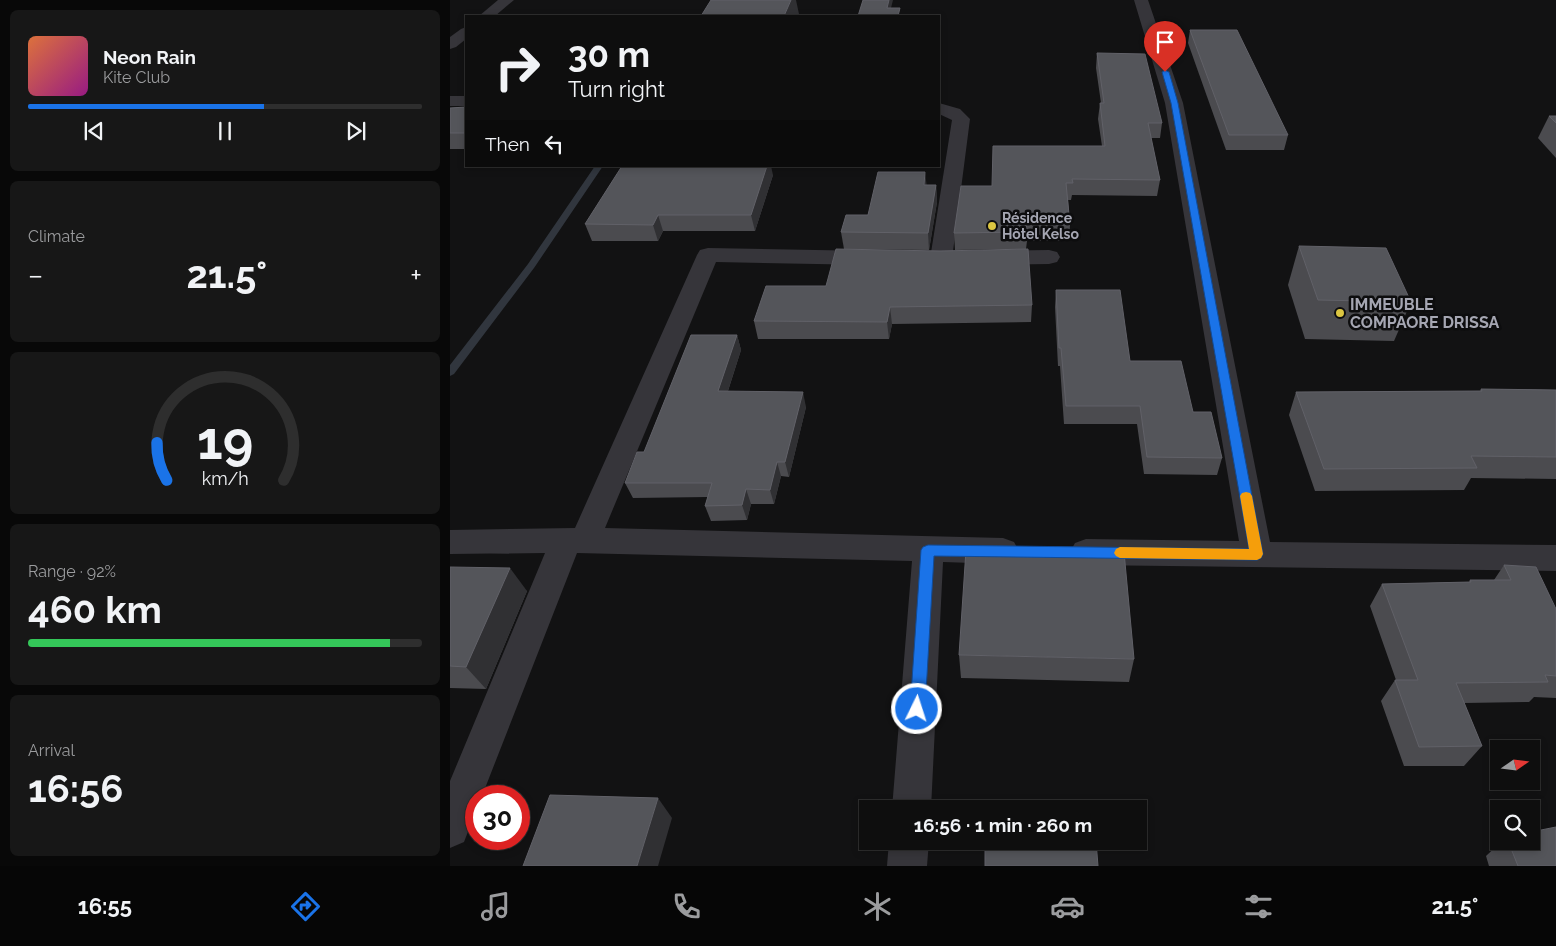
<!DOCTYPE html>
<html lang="en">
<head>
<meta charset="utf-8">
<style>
  body { margin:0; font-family:Raleway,sans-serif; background:#171717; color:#f1f3f6; height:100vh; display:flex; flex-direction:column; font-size:19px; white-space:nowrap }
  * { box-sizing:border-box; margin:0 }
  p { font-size:16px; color:#9b9c9e }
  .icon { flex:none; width:28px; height:28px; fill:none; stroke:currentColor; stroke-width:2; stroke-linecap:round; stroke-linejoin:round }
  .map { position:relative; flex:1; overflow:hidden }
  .details { display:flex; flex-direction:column; gap:10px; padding:10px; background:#080808; width:450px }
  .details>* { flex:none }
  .hud { position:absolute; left:15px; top:15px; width:475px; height:152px; border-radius:0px; box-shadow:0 2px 8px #0003,0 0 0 1px #2e2e2e; background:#0e0e0e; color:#f1f3f6; overflow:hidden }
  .needle { width:32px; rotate:76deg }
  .fabs { position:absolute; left:1040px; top:740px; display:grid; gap:10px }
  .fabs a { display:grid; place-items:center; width:50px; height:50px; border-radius:0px; background:#0e0e0e; box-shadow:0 2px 8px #0003,0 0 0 1px #2e2e2e; font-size:25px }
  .speed { position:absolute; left:15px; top:785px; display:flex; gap:10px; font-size:25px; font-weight:700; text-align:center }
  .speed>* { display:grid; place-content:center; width:65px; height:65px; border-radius:50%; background:#0e0e0e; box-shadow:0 2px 8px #0003,0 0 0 1px #2e2e2e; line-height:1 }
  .speed .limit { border:8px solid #d22; background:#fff; color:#111 }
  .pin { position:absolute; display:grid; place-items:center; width:42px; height:42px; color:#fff; margin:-51px -21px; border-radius:50% 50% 50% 0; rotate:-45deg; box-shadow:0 0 5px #0007 }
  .pin .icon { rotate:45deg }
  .me { position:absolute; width:55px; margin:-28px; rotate:4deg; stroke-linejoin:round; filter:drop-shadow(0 0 4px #0008) }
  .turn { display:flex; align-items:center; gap:18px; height:105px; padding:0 20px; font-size:22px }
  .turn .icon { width:65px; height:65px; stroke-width:2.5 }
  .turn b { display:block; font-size:35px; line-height:42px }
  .then { display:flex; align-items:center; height:48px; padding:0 20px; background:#0003; gap:10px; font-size:19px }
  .big { font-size:38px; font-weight:700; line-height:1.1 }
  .details .tile { flex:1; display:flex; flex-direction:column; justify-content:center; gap:8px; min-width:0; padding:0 18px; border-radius:8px; background:#171717 }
  .details .dial { align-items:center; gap:0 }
  .dial svg { height:130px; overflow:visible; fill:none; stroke:#2e2e2e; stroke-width:7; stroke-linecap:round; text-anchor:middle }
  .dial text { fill:#f1f3f6; stroke:none }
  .song { display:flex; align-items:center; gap:15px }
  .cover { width:60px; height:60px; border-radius:8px; background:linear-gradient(135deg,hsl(20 70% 55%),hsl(310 70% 35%)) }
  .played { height:5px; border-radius:2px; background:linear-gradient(90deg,#1a73e8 60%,#2e2e2e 60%) }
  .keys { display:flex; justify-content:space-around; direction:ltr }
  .heat { display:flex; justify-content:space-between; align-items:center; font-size:28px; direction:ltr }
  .charge { height:8px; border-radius:4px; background:linear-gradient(90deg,#34c759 92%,#2e2e2e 0) }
  .trip { position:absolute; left:409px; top:800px; width:288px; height:50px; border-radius:0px; background:#0e0e0e; box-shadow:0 2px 8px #0003,0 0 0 1px #2e2e2e; font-weight:700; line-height:50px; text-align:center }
  .dock { display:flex; height:80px; justify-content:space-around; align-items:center; background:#060606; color:#9b9c9e }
  .dock .icon { width:35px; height:35px }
  .dock .active { color:#1a73e8 }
  .dock b { font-size:22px; color:#f1f3f6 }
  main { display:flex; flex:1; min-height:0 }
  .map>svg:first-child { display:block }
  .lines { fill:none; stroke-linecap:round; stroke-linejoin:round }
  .stream { fill:#31363e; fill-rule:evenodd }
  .minor { fill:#36353a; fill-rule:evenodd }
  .wall { fill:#4b4b4f }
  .shaded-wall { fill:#303033 }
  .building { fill:#54555a; stroke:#616168 }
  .route { fill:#1a73e8; stroke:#114b97 }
  .slow { fill:#f59e0b }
  .poi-dot { fill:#dcc641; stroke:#0d0d0e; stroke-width:2 }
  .labels { text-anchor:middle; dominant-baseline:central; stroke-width:5; stroke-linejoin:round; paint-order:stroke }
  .far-poi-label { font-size:14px; font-weight:bold; fill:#a5a6b2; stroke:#0d0d0e; text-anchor:start }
  .poi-label { font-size:16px; font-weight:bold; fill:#a5a6b2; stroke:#0d0d0e; text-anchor:start }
</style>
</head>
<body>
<main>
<section class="details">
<div class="tile">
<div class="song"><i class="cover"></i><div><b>Neon Rain</b><p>Kite Club</p></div></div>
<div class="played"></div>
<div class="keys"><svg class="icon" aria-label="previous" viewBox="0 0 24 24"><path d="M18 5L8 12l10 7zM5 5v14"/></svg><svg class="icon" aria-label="pause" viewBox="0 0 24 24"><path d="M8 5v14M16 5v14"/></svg><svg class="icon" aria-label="next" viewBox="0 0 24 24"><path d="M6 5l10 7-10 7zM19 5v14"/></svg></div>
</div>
<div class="tile"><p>Climate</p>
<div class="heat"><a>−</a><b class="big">21.5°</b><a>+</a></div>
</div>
<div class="tile dial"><svg viewBox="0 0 100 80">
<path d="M14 69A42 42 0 1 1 86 69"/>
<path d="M14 69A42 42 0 0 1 8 46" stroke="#1a73e8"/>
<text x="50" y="56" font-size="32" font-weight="700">19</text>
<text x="50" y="72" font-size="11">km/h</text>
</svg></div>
<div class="tile"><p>Range · 92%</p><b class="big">460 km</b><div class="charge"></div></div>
<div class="tile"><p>Arrival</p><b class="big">16:56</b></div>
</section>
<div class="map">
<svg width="1106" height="866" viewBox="0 0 1106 866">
  <rect width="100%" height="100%" fill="#121213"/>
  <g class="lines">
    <polygon class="stream" points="145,166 153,166 84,268 4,374 0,376 0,365 78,264"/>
    <g class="minor">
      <polygon points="48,0 64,0 45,16 29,16"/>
      <polygon points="684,0 698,0 733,103 820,542 1106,545 1106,571 636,565 625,561 620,552 625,543 636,539 789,541 715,103"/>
      <polygon points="16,27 16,39 6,47 0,49 0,37 11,29"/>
      <rect x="0" y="96" width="16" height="10"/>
      <polygon points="489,103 510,109 520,119 502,259 499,264 491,266 483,264 480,259 502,120 489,114"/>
      <polygon points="258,248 420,251 428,253 431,258 428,263 420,265 266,262 155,528 553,538 564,542 569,551 564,560 553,564 493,562 481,809 442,809 462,561 127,553 32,796 26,796 26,811 14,842 0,848 0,781 95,553 0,554 0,530 125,528 247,255 250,250"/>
      <polygon points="599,250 607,252 610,257 607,262 599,264 541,265 533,263 530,258 533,253 541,251"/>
      <polygon points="439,841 479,841 477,866 437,866"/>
    </g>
  </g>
  <g class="wall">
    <polygon points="740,30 838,135 834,150 776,150 738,43"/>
    <polygon points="647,53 712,123 710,138 701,138 710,180 707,196 622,195 621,200 618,200 620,225 619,241 577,241 576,249 505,250 504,233 542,186 652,146 648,119 650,103 651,103 646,68"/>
    <polygon points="16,107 16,149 0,149 0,108"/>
    <polygon points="1099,116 1106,116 1106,158 1088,138"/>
    <polygon points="323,175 305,231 213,231 208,241 142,241 135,224"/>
    <polygon points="476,185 486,185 487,202 479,250 394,249 391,232"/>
    <polygon points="849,246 961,302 944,341 855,339 838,285"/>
    <polygon points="376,286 582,305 581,322 442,324 439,339 308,339 304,321"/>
    <polygon points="606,290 680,361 743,412 772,458 767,475 694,474 687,424 614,424 610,366 608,366 605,307"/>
    <polygon points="287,335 291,350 278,391 356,407 339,477 331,476 324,504 301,504 297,520 261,521 255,506 258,497 183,498 175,483"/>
    <polygon points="1031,389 1106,390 1106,479 1021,478 1014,490 865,491 839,415 846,392 1030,391"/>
    <polygon points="1054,565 1106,609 1106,698 1084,697 1079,702 1014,703 1032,746 1014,766 954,766 931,701 945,680 946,680 920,606 932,584 1019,582 1020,580 1044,580"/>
    <polygon points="0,567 77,591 36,689 0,688"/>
    <polygon points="509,655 684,659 679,682 511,678"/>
    <polygon points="1052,841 1081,841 1106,866 1039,866 1036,856"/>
  </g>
  <g class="shaded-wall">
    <polygon points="341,0 346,0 349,14 348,16 334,16"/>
    <polygon points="439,0 443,0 439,16 437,8"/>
    <polygon points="317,166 321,166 323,175 305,231 301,215"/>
    <polygon points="475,172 477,188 474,185"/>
    <polygon points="486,185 487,202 479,250 478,233"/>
    <polygon points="208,215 213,231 208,241 203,225"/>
    <polygon points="440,307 442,324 439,339 437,322"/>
    <polygon points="287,335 291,350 273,406 268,391"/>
    <polygon points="353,392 356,407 339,477 335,462"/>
    <polygon points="327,462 331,476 324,504 320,490"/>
    <polygon points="296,489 301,504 297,520 292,505"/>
    <polygon points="60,568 77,591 36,689 16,667"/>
    <polygon points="208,798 222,818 208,866 187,866"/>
  </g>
  <g class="building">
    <polygon points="261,0 341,0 334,16 251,16"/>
    <polygon points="413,0 439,0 437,8 450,8 448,16 408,16"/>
    <polygon points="740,30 787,30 838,135 779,135"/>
    <polygon points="647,53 695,54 712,123 698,123 710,180 622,179 623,183 616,183 620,225 576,224 577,232 504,233 511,186 542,186 543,146 655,146 650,103 654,103"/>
    <polygon points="16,107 16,133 0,133 0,108"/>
    <polygon points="1099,116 1106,116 1106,123"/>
    <polygon points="172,166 317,166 301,215 208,215 203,225 135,224"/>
    <polygon points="428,172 475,172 474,185 486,185 478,233 391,232 396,215 418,215"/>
    <polygon points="849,246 936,248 961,302 868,300"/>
    <polygon points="386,249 490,251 578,249 582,305 440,307 437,322 304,321 316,286 376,286"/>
    <polygon points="606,290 670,290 680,361 731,361 743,412 761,412 772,458 697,457 690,406 616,406 611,348 609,348"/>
    <polygon points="241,335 287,335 268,391 353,392 335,462 327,462 320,490 296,489 292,505 255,506 262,483 175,483 187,452 194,452"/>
    <polygon points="1031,389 1106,390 1106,457 1021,456 1027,468 874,469 846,392 1032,391"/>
    <polygon points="516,550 674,552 684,659 509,655"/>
    <polygon points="1054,565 1086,567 1106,609 1106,676 1095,675 1098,682 1006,683 1032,746 969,747 945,680 968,680 932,584 1021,582 1020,580 1061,580"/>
    <polygon points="0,567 60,568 16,667 0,666"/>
    <polygon points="100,795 208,798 187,866 73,866"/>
    <polygon points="1106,827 1106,866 1068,866 1058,841 1081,841 1081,832"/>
    <polygon points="535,841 646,841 648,866 535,866"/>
  </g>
  <polygon class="route" points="715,70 719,72 728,103 813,554 811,558 807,560 484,556 475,709 473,714 467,716 462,714 460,709 471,550 473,547 478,545 799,549 721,103 712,72"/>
  <polygon class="slow" points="796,492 800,493 802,496 813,554 811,558 807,560 670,558 666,556 664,553 666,549 670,547 799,549 790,496 792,493"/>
  <g class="poi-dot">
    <circle cx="542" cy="226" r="5"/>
    <circle cx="890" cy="313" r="5"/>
  </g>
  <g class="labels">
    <g class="far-poi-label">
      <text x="552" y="218">Résidence<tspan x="552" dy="16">Hôtel Kelso</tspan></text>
    </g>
    <g class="poi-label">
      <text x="900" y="304">IMMEUBLE<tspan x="900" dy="18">COMPAORE DRISSA</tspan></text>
    </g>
  </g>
</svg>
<div class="fabs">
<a><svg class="needle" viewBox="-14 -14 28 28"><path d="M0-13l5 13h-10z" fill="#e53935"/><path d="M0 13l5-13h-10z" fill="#9b9c9e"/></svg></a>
<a><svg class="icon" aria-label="search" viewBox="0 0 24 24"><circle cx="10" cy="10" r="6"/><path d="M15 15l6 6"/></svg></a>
</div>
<div class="speed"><div class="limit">30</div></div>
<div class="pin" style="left:715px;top:72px;background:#d93025"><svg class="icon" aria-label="arrive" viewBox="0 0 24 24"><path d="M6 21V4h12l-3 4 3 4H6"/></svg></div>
<svg class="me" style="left:467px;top:709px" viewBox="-20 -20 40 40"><circle r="17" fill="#1a73e8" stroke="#fff" stroke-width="3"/><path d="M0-11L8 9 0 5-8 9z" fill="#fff"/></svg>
<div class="trip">16:56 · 1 min · 260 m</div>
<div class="hud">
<div class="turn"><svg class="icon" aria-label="right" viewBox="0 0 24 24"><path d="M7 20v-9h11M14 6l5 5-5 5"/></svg><div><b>30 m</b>Turn right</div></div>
<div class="then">Then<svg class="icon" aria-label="left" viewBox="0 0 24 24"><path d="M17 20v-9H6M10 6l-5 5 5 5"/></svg></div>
</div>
</div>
</main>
<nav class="dock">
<b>16:55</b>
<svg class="icon active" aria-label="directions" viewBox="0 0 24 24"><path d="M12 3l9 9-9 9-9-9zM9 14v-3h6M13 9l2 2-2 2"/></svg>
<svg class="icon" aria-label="music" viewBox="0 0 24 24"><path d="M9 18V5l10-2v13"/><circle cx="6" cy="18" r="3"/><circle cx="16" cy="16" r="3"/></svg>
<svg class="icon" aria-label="phone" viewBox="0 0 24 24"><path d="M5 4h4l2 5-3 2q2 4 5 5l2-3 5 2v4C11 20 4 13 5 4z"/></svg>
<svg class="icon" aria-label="climate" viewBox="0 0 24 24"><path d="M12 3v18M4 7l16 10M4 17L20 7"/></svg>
<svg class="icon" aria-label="car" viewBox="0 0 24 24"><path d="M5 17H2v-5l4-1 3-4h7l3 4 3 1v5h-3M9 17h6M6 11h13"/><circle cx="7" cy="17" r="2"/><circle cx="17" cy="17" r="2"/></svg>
<svg class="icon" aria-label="filters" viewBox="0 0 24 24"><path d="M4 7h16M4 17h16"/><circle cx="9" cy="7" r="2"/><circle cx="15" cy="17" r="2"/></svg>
<b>21.5°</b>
</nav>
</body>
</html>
